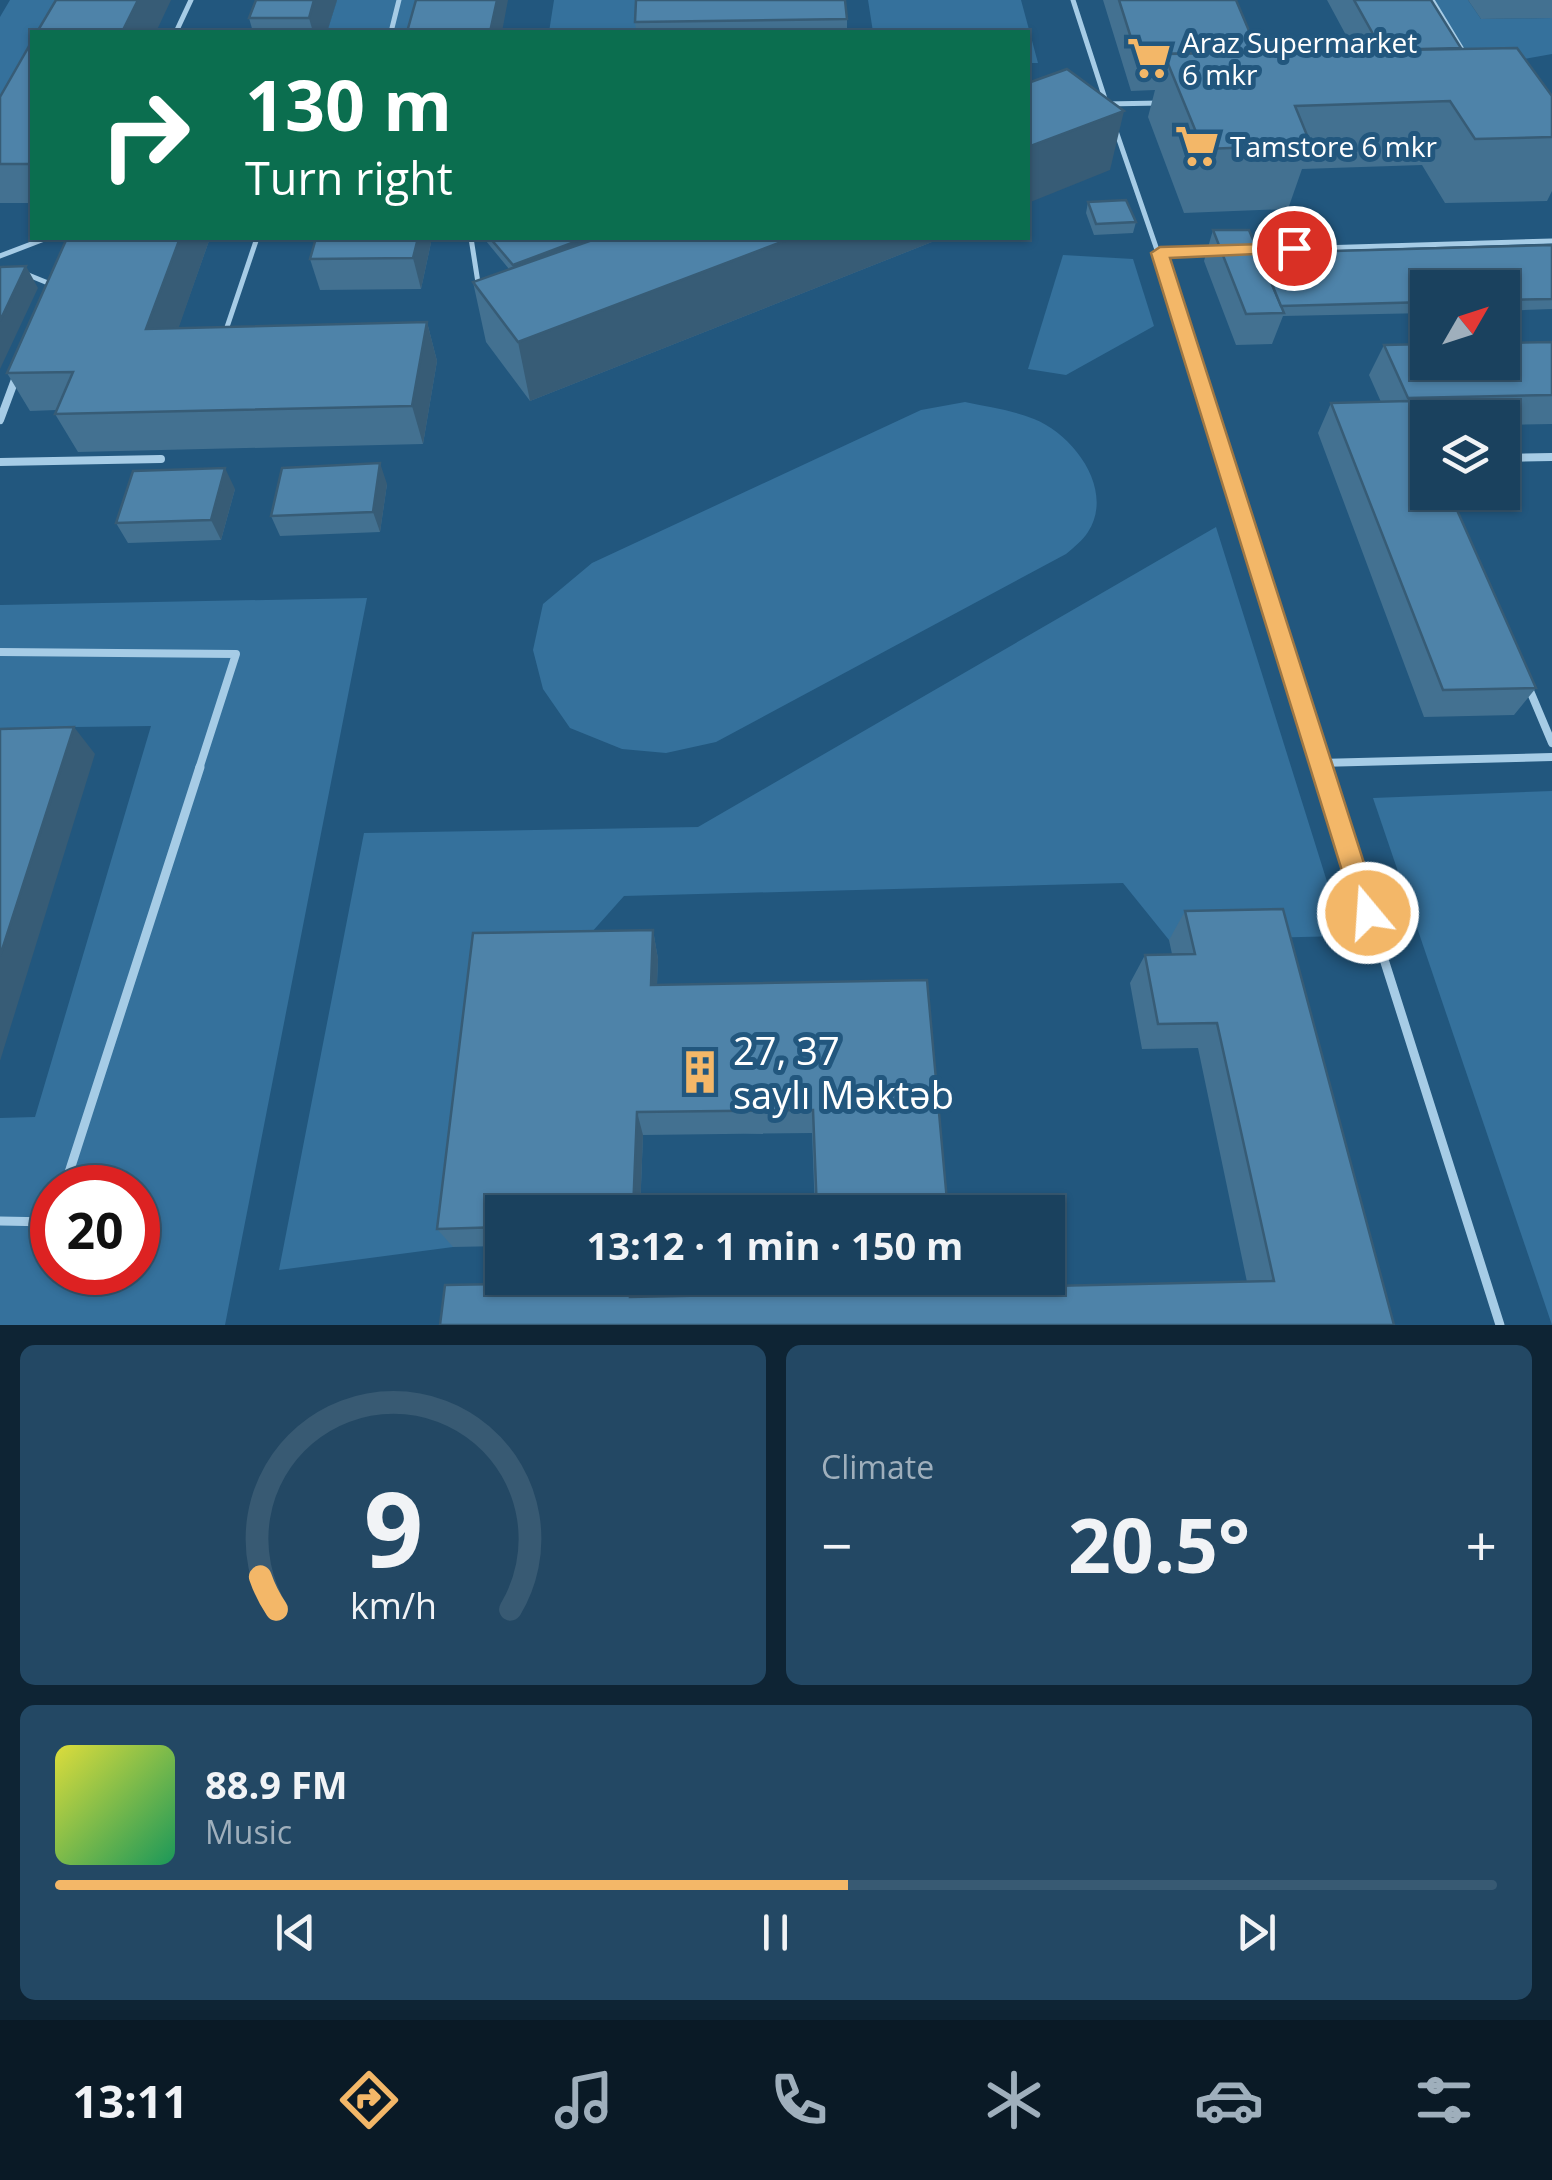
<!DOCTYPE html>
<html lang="en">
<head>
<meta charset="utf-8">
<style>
  body { margin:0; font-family:"Open Sans",sans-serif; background:#234864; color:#f1f3f6; height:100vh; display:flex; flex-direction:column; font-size:38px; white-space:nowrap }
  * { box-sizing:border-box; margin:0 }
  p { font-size:32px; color:#9fafbc }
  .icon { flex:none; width:55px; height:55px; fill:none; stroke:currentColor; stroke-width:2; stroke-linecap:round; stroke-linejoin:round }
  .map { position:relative; height:1325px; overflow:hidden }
  .side { display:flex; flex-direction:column; gap:20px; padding:20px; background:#0e2434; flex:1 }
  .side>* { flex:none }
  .guide { position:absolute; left:30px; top:30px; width:1000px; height:210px; border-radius:0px; box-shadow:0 2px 8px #0004,0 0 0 2px #385a73; background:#0b6e4f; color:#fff; overflow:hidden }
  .needle { width:65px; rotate:51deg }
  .fabs { position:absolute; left:1410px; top:270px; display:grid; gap:20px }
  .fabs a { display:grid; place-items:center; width:110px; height:110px; border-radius:0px; background:#1a415e; box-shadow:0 2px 8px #0004,0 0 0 2px #385a73; font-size:50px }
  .speed { position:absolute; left:30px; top:1165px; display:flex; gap:20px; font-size:50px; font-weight:700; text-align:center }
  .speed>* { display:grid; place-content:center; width:130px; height:130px; border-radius:50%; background:#1a415e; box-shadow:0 2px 8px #0004,0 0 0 2px #385a73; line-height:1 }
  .speed .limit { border:15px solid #d22; background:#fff; color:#111 }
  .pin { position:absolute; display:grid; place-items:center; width:85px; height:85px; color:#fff; margin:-42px; border:5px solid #fff; border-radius:50%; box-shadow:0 2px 10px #0007 }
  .me { position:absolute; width:110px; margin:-55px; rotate:342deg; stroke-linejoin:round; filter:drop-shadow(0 0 8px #0008) }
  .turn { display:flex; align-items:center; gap:35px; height:210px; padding:0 50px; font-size:45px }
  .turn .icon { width:130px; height:130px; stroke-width:2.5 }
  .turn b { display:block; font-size:70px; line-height:85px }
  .big { font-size:75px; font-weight:700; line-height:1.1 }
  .side .card { flex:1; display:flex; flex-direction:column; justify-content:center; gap:15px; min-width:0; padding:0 35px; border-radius:15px; background:#234864 }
  .side .dial { align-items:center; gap:0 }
  .dial svg { height:260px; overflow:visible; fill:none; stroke:#385a73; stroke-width:7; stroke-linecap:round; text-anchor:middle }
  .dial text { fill:#f1f3f6; stroke:none }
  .song { display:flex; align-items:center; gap:30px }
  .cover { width:120px; height:120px; border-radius:15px; background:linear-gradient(135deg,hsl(60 70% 55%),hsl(150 70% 35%)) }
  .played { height:10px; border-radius:5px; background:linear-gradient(90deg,#f3b768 55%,#385a73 55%) }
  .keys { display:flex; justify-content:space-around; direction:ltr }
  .heat { display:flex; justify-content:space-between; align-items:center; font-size:55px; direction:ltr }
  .side .tiles { flex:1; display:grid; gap:20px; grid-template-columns:1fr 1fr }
  .card:last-child { grid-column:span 2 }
  .trip { position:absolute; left:485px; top:1195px; width:580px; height:100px; border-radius:0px; background:#1a415e; box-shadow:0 2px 8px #0004,0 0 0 2px #385a73; font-weight:700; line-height:100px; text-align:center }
  .tab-bar { display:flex; height:160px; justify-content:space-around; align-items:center; background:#0a1a26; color:#9fafbc }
  .tab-bar .icon { width:70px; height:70px }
  .tab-bar .on { color:#f3b768 }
  .tab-bar b { font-size:45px; color:#f1f3f6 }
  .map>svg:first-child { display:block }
  .green { fill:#35719c; fill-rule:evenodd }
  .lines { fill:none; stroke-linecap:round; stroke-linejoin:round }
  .lane-far2 { stroke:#a6cce6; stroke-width:5 }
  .lane-far1 { stroke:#a6cce6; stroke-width:8 }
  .lane { stroke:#a6cce6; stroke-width:9 }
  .wall { fill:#437191 }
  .shaded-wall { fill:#375c76 }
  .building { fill:#4e83a9; stroke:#375c76; stroke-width:2.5 }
  .route { fill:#f3b768; stroke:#9e7744; stroke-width:2.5 }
  .labels { text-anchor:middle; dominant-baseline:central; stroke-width:10; stroke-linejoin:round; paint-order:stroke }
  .far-poi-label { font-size:28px; fill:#fff; stroke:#22577e; text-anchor:start }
  .near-poi-label { font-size:38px; fill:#fff; stroke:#22577e; text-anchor:start }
</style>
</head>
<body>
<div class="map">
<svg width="1552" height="1325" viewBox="0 0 1552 1325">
  <rect width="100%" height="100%" fill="#22577e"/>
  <g class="green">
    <polygon points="10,0 67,0 48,32 32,32 32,60 0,116 0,17"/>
    <polygon points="337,0 417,0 409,32 327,32"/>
    <polygon points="554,0 704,0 638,32 549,32"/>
    <polygon points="868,0 1021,0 1038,63 1028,63 1028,32 873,32"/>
    <polygon points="1401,0 1468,0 1481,19 1552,18 1552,54 1486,66"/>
    <polygon points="1063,255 1133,259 1154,326 1066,375 1028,369"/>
    <path d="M965,402C988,407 1012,410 1034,419C1074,435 1115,490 1088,532C1083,540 1073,548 1066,554L716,742L666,753L622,749L570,728L543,689L533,650L543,604L592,563L921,410Z"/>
    <polygon points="1216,527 1344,936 1169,940 1123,883 624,896 566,961 486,962 453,1247 279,1270 364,833 698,827"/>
    <path d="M367,598L225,1325H0V1118L35,1117L151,726L0,728V605ZM52,1188H138V1272H52Z"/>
    <polygon points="1552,791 1552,1325 1373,798"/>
  </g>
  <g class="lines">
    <g class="lane-far2">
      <polyline points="1073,0 1107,105"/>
      <polyline points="1432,0 1466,56"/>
      <polyline points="176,32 191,0"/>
      <polyline points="391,32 399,0"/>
      <polyline points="1105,104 1161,103"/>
      <polyline points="1115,128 1187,337"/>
      <polyline points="471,238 479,289"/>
      <polyline points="1249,250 1552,241"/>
      <polyline points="1160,253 1215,251"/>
      <polyline points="0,256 47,238"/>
      <polyline points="26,274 48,283 48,290"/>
      <polyline points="225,333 257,238"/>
    </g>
    <g class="lane-far1">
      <polyline points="1186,334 1324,769"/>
      <polyline points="0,420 16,377"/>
      <polyline points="1502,458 1552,457"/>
      <polyline points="0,462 161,459"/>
      <polyline points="0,652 236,654 199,769"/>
      <polyline points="1528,686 1552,743"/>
      <polyline points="1319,763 1552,757"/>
    </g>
    <g class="lane">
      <polyline points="1323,767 1500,1325"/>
      <polyline points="64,1188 200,767"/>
      <polyline points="0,1221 52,1222"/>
    </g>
  </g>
  <g class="wall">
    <polygon points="256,0 337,0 327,32 253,32 249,18"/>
    <polygon points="1103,0 1236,0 1258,52 1354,50 1327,0 1431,0 1461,49 1552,96 1552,191 1547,201 1445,203 1422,165 1302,169 1288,209 1184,213 1148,117 1155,90 1131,91"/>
    <polygon points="1468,0 1552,0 1552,18 1481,19"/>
    <polygon points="847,19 847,32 636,32 635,22"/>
    <polygon points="32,41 32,203 0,203 0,97"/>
    <polygon points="1088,202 1136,222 1133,233 1094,235 1086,213"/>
    <polygon points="1213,230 1259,253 1552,245 1552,309 1502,311 1502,288 1428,288 1428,313 1283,316 1272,344 1236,345 1204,261"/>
    <polygon points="67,238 210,238 178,328 427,322 437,361 423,444 78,452 55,414 57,410 30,411 7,373"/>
    <polygon points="316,238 432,238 421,289 320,290 310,259"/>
    <polygon points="485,238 942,238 530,401 486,342 473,282 509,269 486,241"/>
    <polygon points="1552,342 1552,424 1502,425 1502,418 1428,418 1428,427 1420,427 1536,688 1514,715 1424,717 1318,433 1331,403 1381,402 1369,375 1384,345"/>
    <polygon points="387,484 380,532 280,536 271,516"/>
    <polygon points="235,489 221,540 128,543 116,523"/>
    <polygon points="1185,911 1394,1325 440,1325 501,1284 502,1278 638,1278 637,1296 818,1294 817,1278 954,1278 955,1288 1247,1282 1198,1048 1142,1049 1130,983 1145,955 1172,954 1169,940"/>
    <polygon points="653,930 658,959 657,984 948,1212 815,1212 812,1133 643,1135 640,1212 502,1212 502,1246 453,1247 437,1229"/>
  </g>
  <g class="shaded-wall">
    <polygon points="138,0 171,0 156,32 122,32"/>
    <polygon points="314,0 337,0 327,32 313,32 309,18"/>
    <polygon points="497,0 508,0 502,32 490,32"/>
    <polygon points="1124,111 1110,170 1028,203 1028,147"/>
    <polygon points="180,238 210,238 165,367 146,329"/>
    <polygon points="418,238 432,238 421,289 413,258"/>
    <polygon points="585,238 615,238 515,276 513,265"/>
    <polygon points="792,238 942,238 530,401 518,342"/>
    <polygon points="26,266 38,288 0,369 0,321"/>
    <polygon points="427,322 437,361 423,444 412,406"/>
    <polygon points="380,463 387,484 380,532 373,512"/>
    <polygon points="225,468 235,489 221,540 211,520"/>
    <polygon points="74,727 95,754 0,1061 0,956"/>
    <polygon points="653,930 658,959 656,1012 651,985"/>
    <polygon points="637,1112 643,1135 640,1212 633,1212"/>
    <polygon points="631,1278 638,1278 637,1312 630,1297"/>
  </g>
  <g class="building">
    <polygon points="56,0 138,0 122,32 37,32"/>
    <polygon points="256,0 314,0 309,18 249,18"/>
    <polygon points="416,0 497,0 490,32 407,32"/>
    <polygon points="636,0 845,0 847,19 635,22"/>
    <polygon points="1119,0 1236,0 1258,52 1164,54 1162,60 1138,60"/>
    <polygon points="1354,0 1431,0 1461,48 1382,50"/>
    <polygon points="32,41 32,164 0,164 0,97"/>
    <polygon points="1517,48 1552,96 1552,137 1475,139 1450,101 1295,106 1311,145 1203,149 1164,54"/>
    <polygon points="1067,69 1124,111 1028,147 1028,83"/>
    <polygon points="1126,200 1136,222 1096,224 1088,202"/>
    <polygon points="1213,230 1249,230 1284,313 1246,314"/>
    <polygon points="67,238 180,238 146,329 427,322 412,406 55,414 73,372 7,373"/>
    <polygon points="316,238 418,238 413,258 310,259"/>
    <polygon points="490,238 585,238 513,265"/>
    <polygon points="598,238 792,238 518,342 473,282"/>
    <polygon points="1552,245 1552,299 1502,300 1502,288 1428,288 1428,302 1281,306 1259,253"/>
    <polygon points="26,266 0,321 0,267"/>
    <polygon points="1552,342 1552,395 1408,398 1384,345 1428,344 1428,362 1502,362 1502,343"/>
    <polygon points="1409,401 1428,444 1428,492 1449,492 1536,688 1443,690 1331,403"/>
    <polygon points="380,463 373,512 271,516 282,468"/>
    <polygon points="225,468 211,520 116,523 133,471"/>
    <polygon points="74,727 0,956 0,729"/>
    <polygon points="1283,909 1394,1325 440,1325 445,1285 501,1284 502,1270 502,1278 631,1278 630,1297 821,1293 820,1278 954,1278 955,1288 1274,1281 1217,1023 1158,1024 1145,955 1195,954 1185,911"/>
    <polygon points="653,930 651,985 927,980 948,1212 817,1212 813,1110 637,1112 633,1212 502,1212 502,1227 437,1229 473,933"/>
  </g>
  <polygon class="route" points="1294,243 1300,244 1300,252 1170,258 1380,913 1377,922 1368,925 1358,922 1355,913 1151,253 1160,247"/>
  <defs>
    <g id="supermarket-bare" transform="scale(3.45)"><path d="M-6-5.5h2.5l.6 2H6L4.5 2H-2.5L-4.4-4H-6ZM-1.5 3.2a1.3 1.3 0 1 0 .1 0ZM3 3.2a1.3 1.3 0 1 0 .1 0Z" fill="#f3b768" stroke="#22577e" stroke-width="2.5" paint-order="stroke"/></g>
    <g id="building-bare" transform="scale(3.45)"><path d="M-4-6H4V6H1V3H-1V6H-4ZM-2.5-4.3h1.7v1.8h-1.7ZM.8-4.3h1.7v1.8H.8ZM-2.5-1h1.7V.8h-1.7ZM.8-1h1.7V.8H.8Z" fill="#f3b768" stroke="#22577e" stroke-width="2.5" paint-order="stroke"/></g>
  </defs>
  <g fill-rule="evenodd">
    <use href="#supermarket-bare" x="1149" y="58"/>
    <use href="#supermarket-bare" x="1197" y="146"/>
    <use href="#building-bare" x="700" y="1072"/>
  </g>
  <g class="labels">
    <g class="far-poi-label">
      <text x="1182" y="42">Araz Supermarket<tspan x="1182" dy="32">6 mkr</tspan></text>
      <text x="1230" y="146">Tamstore 6 mkr</text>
    </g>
    <g class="near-poi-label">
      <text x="733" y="1050">27, 37<tspan x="733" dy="44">saylı Məktəb</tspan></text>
    </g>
  </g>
</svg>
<div class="fabs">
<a><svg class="needle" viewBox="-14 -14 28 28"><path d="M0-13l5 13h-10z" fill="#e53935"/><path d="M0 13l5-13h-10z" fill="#9fafbc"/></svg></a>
<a><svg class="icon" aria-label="layers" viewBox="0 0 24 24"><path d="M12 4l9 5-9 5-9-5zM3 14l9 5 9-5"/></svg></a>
</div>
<div class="speed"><div class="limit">20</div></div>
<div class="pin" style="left:1294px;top:248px;background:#d93025"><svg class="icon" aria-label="arrive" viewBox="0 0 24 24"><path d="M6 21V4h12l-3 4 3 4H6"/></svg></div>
<svg class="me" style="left:1368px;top:913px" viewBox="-20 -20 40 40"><circle r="17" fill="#f3b768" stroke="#fff" stroke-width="3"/><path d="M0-11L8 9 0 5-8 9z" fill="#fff"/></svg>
<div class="trip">13:12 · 1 min · 150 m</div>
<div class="guide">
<div class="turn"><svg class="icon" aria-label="right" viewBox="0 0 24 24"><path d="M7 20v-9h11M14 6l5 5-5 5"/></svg><div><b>130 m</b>Turn right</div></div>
</div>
</div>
<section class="side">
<div class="tiles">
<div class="card dial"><svg viewBox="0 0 100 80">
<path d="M14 69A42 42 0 1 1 86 69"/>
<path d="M14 69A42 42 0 0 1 9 59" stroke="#f3b768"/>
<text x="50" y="56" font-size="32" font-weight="700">9</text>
<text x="50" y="72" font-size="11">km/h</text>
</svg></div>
<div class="card"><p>Climate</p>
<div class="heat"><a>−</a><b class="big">20.5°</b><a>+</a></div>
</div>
<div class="card">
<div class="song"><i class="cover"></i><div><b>88.9 FM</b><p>Music</p></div></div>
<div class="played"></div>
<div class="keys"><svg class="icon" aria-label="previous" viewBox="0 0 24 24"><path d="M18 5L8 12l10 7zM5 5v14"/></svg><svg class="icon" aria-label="pause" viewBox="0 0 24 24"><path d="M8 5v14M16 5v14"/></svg><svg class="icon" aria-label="next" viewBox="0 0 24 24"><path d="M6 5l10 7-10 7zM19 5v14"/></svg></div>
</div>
</div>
</section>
<nav class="tab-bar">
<b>13:11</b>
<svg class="icon on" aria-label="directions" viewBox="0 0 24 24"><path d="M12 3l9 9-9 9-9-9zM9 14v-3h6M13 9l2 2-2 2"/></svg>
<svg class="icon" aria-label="music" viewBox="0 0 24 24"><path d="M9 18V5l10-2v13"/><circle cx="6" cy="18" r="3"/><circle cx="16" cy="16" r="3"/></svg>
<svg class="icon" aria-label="phone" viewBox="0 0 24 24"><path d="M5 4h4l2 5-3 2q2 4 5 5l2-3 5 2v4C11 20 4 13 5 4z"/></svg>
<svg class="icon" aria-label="climate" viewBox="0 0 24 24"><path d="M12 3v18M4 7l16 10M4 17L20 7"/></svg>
<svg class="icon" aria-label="car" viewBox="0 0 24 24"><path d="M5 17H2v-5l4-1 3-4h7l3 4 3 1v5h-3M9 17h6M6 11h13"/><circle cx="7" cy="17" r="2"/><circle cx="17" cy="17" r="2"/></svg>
<svg class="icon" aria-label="filters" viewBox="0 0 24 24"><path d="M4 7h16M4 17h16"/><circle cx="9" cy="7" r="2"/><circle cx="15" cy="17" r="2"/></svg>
</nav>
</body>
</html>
